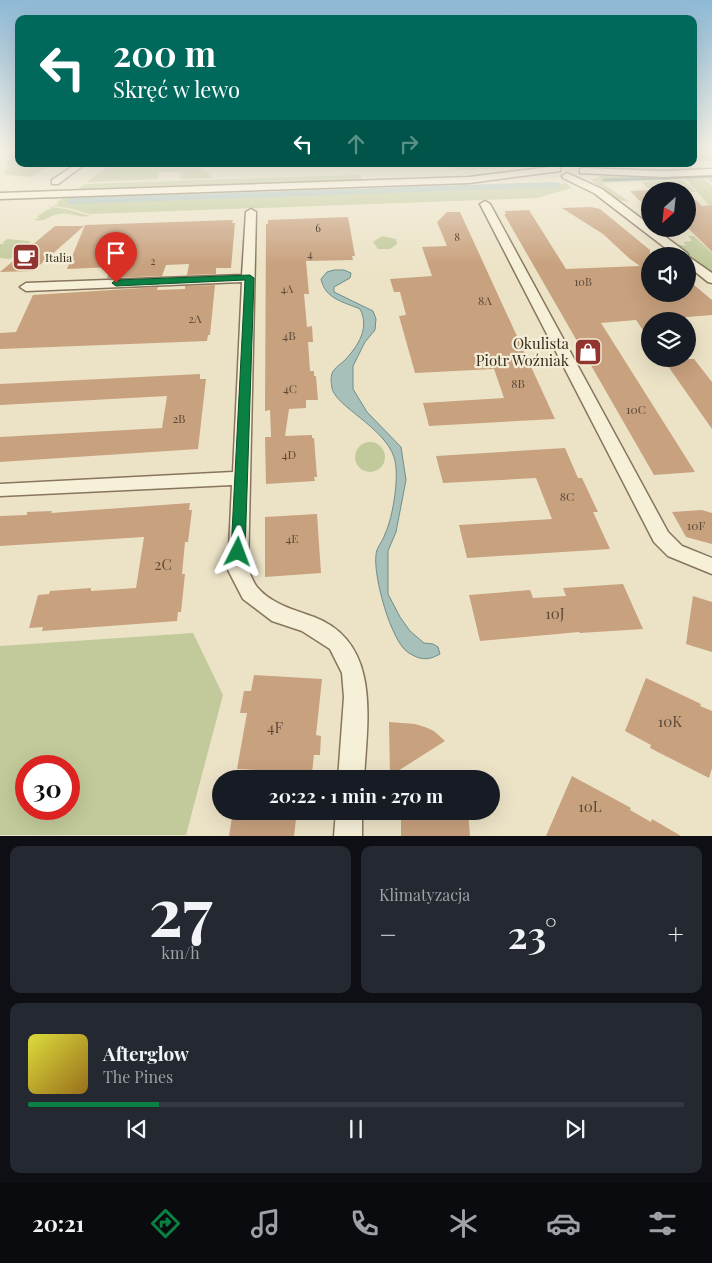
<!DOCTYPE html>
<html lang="pl">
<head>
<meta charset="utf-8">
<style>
  body { margin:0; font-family:"Playfair Display",serif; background:#242831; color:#f1f3f6; height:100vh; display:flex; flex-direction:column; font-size:19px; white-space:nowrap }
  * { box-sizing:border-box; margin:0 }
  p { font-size:16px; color:#9ea1a6 }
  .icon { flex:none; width:28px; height:28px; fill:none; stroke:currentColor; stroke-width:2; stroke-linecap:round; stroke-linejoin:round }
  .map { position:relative; height:836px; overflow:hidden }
  .panel { display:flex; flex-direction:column; gap:10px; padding:10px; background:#0d0f14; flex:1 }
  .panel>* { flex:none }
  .hud { position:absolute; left:15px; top:15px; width:682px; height:152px; border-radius:10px; box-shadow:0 5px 20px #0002; background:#00695c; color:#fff; overflow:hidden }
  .needle { width:32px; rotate:207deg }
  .tools { position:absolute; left:641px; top:182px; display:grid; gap:10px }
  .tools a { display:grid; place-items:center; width:55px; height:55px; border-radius:50%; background:#171b24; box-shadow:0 5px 20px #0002; font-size:25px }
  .speed { position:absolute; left:15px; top:755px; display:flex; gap:10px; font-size:25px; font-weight:700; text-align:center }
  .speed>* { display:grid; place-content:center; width:65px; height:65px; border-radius:50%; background:#171b24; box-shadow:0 5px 20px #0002; line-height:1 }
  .speed .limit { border:8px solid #d22; background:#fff; color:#111 }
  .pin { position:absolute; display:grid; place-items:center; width:42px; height:42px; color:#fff; margin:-51px -21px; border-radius:50% 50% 50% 0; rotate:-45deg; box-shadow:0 0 5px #0007 }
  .pin .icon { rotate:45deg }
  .me { position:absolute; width:55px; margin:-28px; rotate:3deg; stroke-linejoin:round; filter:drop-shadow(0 0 4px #0008) }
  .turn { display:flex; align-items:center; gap:18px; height:105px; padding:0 15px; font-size:22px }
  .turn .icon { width:65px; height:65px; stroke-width:2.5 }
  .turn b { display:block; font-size:35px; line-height:42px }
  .lanes { display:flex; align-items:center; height:48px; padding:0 15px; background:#0003; justify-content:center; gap:25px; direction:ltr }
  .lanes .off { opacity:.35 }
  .big { font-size:38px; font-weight:700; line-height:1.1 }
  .panel .card { flex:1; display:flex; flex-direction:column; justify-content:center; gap:8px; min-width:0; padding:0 18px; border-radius:10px; background:#242831 }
  .panel .dial { align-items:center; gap:0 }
  .dial b { font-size:65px; line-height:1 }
  .song { display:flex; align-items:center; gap:15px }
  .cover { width:60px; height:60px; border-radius:8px; background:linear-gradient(135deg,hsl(60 70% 55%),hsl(40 70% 35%)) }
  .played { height:5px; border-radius:2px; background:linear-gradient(90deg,#0b8043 20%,#363941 20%) }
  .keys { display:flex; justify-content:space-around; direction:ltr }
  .heat { display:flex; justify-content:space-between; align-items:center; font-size:28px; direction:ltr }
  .panel .tiles { flex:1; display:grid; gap:10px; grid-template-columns:1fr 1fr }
  .card:last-child { grid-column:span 2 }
  .trip { position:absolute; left:212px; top:770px; width:288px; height:50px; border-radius:25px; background:#171b24; box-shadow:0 5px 20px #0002; font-weight:700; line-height:50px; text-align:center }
  .tabs { display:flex; height:80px; justify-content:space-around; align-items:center; background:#090b0e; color:#9ea1a6 }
  .tabs .icon { width:35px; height:35px }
  .tabs .on { color:#0b8043 }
  .tabs b { font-size:22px; color:#f1f3f6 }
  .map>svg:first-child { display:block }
  .green { fill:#c2ca9b; fill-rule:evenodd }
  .water { fill:#a8c0ba; stroke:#6f8e88 }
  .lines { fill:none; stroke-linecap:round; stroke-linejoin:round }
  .stream { stroke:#6f8e88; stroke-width:3 }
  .canal { fill:#a8c0ba; fill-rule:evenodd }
  .building { fill:#c8a17e }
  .pedestrian-casing { stroke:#87755d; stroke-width:3 }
  .minor-casing { stroke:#87755d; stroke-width:3 }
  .pedestrian { fill:#f7f0d9; fill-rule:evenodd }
  .minor { fill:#f7f0d9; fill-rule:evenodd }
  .route { fill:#0b8043; stroke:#07532c }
  .labels { text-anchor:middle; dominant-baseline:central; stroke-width:4.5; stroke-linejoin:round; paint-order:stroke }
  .far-number-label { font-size:11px; fill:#5c4a38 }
  .far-poi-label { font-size:12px; fill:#382d20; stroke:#f4edd6; text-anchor:start }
  .number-label { font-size:12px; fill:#5c4a38 }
  .poi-label { font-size:15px; fill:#382d20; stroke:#f4edd6; text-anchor:end }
  .near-number-label { font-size:15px; fill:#5c4a38 }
</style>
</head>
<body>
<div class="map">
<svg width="712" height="836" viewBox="0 0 712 836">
  <rect width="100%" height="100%" fill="#ece3c7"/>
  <g class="green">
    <polygon points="13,149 19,149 19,164 51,164 32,177 4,174"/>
    <polygon points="694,149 712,149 712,161 699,161 694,156"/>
    <polygon points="112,164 196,164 214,178 180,179 181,172 160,172 157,179 87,182"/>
    <polygon points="448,164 532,164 531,165 536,167 455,170"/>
    <polygon points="601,172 712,174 712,183 706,178 703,178 712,186 712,209 686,179 602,183 630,202 617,200 591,180 604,175"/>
    <polygon points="354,175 361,175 361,179 356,181 74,192 85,184"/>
    <polygon points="683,180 696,192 655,191 648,189 642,182"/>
    <polygon points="565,183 572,188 537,198 90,214 68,208 52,206 59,204 56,203 63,198 74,198 71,203 549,187"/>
    <path d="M51,207L66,209L91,216C78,218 69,212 59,214C46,216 49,222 33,220L40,218L37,217L42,213H46H43L48,209H53L50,208Z"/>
    <polygon points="382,236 396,239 397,244 390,249 378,249 373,242"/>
    <polygon points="688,236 694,236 712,253 712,273 674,244 687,246 683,242 692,241"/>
    <polygon points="7,239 28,241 31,242 10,259 0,258 0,244 6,244 2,243"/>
    <circle cx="370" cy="457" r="15"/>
    <path d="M193,633L223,695L186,835H0V646ZM26,766H69V809H26Z"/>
  </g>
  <path class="water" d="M334,270H344L351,273L350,278L334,287V292L373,311L376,319L375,330L365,342L353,366V389L367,412L401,447L406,480L396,532L388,551V594L400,617L410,631L424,643L433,644L438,647L440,654C428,661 420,660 409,653C391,643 373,575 376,555C376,548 383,541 385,534C393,517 400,475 394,457C384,427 335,406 332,388C331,382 330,375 334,370C337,366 342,363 345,360C358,346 370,328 360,309C344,302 325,299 321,279L327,272Z"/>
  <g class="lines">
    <polyline class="stream" points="604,180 712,176"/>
    <polygon class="canal" points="556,182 560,183 560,187 71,204 66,201 71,198"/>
  </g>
  <g class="building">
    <polygon points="650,190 650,211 630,191"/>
    <polygon points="696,200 702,206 712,205 712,252 688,228 688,201"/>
    <polygon points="591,207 600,209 650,250 650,294 688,294 688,280 712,300 712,315 650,320 650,340 636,320 601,323 695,472 654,475 504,214 506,214 505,211 529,210 566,269 640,266 630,259 603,234 562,208"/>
    <polygon points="447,212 460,212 555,419 429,426 423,403 504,398 494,369 415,373 399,316 406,315 400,292 394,292 390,279 432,276 422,247 447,246 437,222"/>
    <polygon points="348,217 355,256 352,256 353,260 306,261 309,294 304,294 307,327 312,326 313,342 308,342 310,371 314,371 314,376 316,376 318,400 306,400 306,408 289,409 285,436 312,435 312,438 314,438 317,477 314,477 315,481 266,484 265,437 271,437 270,410 265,411 266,224 268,224 268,220"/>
    <polygon points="233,220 232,223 235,223 231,268 216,268 216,274 187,275 189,264 166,265 162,276 107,278 112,267 67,269 85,225"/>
    <polygon points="55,226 84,226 33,271 0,272"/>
    <polygon points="215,285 210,335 208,335 207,341 0,349 0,333 16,332 33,295 158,287 157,290 185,289 185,286"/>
    <polygon points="663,359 694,359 712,382 712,429"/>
    <polygon points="200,374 200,379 206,379 198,449 0,462 0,437 162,428 167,396 0,405 0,384"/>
    <polygon points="565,448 578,478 582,478 598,512 593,512 610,549 467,558 459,525 552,519 536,478 443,483 436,456"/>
    <polygon points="190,503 189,510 192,510 188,542 185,542 182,574 185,574 181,612 178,612 177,621 42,631 43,627 29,628 38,595 49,594 50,591 91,588 91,591 136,588 144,537 0,546 0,516 27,515 27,512 52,511 51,513"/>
    <polygon points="702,510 712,513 712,544 686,537 672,512"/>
    <polygon points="317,514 321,573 265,577 265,517"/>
    <polygon points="623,584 643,629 580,633 579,632 480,641 469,595 530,590 533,598 566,596 563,588"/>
    <polygon points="693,596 712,602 712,652 686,644"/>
    <polygon points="254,675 322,679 316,735 321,736 320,755 314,755 312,773 237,769 247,713 240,713 244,691 251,691"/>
    <polygon points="646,678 701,704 700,706 712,711 712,768 709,778 650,748 651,745 625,731"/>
    <polygon points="389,722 415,724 425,727 434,731 445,741 390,776"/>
    <polygon points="572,776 631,808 630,810 651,822 652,819 681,836 546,836"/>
    <polygon points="233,811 297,811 294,836 229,836"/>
    <polygon points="401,811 468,811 470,836 401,836"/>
  </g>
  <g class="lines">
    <g class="pedestrian-casing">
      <polygon id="pedestrian" points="76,164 85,164 58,184 52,184 52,180"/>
    </g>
    <g class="minor-casing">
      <g id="minor">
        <polygon points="557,166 560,167 560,171 469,183 0,199 0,193 469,177"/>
        <polygon points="583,168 663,171 712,169 712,175 663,177 580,173 580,169"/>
        <polygon points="567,173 602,189 650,225 650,229 655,229 687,253 689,257 712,273 712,283 708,282 688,266 688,256 676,256 594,193 563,178 562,176"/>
        <polygon points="485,201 490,204 668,532 682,546 712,558 712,574 668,556 654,542 480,204"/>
        <path d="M251,209L256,212L248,570C251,575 253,582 257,587C271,604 295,610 314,617C382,643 367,721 364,779H338L344,697L342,673L330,649L302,631L272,621L243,599L228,570L232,485L0,496V484L233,472L242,282L26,291L20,287L26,283L242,275L246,212Z"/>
        <polygon points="336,811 362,811 362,836 334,836"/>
      </g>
    </g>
    <use href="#pedestrian" class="pedestrian"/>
    <use href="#minor" class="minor"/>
  </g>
  <linearGradient id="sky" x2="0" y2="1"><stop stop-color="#8eb9d6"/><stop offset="0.56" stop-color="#f6f2e6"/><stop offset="1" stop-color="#f6f2e6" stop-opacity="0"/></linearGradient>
  <rect width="712" height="266" fill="url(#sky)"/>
  <polygon class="route" points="250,275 254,278 245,552 243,555 238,557 233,555 231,552 245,280 116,286 112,283 116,280"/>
  <defs>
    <g id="cafe-square" transform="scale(1.4375)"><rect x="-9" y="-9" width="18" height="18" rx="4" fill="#923430" stroke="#f4edd6"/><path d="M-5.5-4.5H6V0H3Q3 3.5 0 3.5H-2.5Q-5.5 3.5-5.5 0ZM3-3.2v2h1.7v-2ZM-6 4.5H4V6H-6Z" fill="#fff"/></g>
    <g id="shop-square" transform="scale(1.4375)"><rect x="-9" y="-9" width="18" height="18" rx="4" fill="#923430" stroke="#f4edd6"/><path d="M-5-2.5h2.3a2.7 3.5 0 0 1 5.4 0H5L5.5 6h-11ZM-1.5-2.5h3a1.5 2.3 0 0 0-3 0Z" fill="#fff"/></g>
  </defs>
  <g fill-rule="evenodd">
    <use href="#cafe-square" x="26" y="257"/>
    <use href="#shop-square" x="588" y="352"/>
  </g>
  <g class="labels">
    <g class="far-number-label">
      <text x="318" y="227">6</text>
      <text x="457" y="236">8</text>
      <text x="310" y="253">4</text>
      <text x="153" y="260">2</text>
      <text x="583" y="281">10B</text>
      <text x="287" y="288">4A</text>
    </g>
    <g class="far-poi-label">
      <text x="45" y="257">Italia</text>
    </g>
    <g class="number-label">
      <text x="485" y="300">8A</text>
      <text x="195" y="318">2A</text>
      <text x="289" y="335">4B</text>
      <text x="518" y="383">8B</text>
      <text x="290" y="388">4C</text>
      <text x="636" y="409">10C</text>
      <text x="179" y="418">2B</text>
      <text x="289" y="454">4D</text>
      <text x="567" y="496">8C</text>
      <text x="696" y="525">10F</text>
      <text x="292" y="538">4E</text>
    </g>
    <g class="poi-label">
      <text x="569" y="343">Okulista<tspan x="569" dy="17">Piotr Woźniak</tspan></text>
    </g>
    <g class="near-number-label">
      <text x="163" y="564">2C</text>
      <text x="555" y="613">10J</text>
      <text x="670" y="721">10K</text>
      <text x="275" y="727">4F</text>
      <text x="590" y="806">10L</text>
    </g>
  </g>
</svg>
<div class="tools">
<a><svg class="needle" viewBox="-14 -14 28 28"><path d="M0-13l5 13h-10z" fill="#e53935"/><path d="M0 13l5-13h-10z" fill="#9ea1a6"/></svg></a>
<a><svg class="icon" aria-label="sound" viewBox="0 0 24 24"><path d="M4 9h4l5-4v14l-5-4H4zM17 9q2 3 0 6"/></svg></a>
<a><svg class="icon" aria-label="layers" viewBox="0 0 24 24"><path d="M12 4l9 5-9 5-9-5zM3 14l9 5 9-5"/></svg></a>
</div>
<div class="speed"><div class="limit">30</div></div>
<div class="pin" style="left:116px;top:283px;background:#d93025"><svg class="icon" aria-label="arrive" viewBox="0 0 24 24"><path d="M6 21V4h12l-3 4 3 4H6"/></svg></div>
<svg class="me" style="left:238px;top:552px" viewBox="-20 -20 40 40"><path d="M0-17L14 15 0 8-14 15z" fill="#0b8043" stroke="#fff" stroke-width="4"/></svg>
<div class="trip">20:22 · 1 min · 270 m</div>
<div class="hud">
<div class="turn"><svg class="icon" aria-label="left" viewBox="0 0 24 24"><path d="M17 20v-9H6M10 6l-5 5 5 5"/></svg><div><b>200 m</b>Skręć w lewo</div></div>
<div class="lanes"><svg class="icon" aria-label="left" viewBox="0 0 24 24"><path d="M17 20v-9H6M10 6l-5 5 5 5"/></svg><svg class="icon off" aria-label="ahead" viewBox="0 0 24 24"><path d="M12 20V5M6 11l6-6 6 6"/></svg><svg class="icon off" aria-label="right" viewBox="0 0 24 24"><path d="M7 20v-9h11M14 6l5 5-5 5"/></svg></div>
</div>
</div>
<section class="panel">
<div class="tiles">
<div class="card dial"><b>27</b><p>km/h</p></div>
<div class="card"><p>Klimatyzacja</p>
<div class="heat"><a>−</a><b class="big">23°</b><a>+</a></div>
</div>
<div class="card">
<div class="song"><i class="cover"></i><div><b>Afterglow</b><p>The Pines</p></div></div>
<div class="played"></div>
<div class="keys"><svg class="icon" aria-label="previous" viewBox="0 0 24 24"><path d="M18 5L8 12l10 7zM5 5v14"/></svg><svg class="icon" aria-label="pause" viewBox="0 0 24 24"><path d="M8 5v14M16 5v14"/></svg><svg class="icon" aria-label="next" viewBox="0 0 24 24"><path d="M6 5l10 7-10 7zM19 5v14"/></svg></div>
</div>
</div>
</section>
<nav class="tabs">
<b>20:21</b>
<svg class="icon on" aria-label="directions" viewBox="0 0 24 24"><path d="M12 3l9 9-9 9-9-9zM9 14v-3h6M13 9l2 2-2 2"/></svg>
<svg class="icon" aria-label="music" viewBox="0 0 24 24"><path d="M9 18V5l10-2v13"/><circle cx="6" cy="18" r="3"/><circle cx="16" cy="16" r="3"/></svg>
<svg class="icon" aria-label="phone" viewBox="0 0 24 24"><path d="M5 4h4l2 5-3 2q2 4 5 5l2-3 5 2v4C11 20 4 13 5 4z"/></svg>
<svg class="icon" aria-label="climate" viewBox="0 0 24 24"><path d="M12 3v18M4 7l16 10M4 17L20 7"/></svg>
<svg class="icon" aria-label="car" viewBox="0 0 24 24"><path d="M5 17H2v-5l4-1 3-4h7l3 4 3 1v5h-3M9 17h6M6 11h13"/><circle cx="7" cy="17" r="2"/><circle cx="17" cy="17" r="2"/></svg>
<svg class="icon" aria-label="filters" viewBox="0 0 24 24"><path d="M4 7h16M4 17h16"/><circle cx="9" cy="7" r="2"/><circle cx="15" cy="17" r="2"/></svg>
</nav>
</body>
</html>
